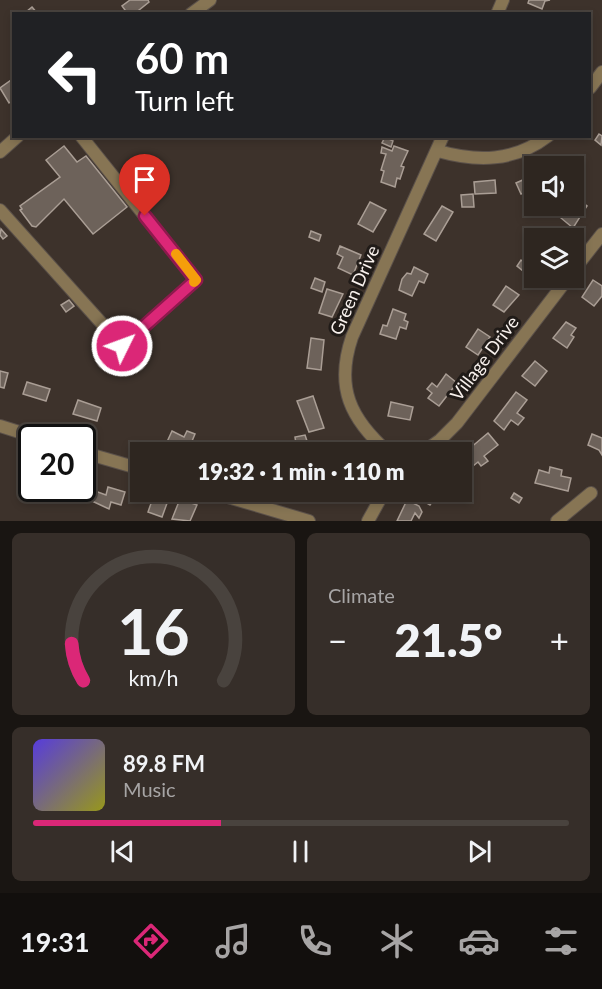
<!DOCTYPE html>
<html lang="en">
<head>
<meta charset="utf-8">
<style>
  body { margin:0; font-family:Lato,sans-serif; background:#362e29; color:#f1f3f6; height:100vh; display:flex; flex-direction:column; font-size:22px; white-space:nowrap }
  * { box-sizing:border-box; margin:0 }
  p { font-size:20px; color:#a7a5a5 }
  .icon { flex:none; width:33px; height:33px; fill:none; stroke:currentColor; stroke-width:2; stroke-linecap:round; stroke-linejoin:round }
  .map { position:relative; height:521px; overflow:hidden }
  .panel { display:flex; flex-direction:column; gap:12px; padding:12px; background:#191512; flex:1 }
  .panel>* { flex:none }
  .banner { position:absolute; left:12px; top:12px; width:579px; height:126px; border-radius:0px; box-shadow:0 3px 9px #0003,0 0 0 2px #49433e; background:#202124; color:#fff; overflow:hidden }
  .fabs { position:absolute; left:524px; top:156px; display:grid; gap:12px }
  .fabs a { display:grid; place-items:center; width:60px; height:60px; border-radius:0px; background:#2e2620; box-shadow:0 3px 9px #0003,0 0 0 2px #49433e; font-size:30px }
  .speed { position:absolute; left:18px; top:424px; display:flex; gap:12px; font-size:30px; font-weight:700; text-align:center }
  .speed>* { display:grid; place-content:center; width:78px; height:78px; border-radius:50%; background:#2e2620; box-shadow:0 3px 9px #0003,0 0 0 2px #49433e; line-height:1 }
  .speed .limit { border:3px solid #111; border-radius:9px; background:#fff; color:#111 }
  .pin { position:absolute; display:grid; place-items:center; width:51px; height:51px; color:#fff; margin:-62px -26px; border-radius:50% 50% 50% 0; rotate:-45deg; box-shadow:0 0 6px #0007 }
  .pin .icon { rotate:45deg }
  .me { position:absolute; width:66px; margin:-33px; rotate:48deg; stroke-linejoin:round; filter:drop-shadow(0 0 4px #0008) }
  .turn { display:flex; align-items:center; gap:21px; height:126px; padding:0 24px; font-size:27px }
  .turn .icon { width:78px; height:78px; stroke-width:2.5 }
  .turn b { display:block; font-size:42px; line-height:51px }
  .big { font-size:45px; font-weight:800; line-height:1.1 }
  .panel .tile { flex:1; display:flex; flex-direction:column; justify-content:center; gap:9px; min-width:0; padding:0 21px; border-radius:9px; background:#362e29 }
  .panel .dial { align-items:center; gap:0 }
  .dial svg { height:156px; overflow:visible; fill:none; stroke:#49433e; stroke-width:7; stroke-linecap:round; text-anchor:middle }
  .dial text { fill:#f1f3f6; stroke:none }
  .song { display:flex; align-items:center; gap:18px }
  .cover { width:72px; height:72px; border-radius:9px; background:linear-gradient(135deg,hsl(250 70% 55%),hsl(60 70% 35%)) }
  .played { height:6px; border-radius:3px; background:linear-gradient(90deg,#db2777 35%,#49433e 35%) }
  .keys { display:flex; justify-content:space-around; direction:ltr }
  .heat { display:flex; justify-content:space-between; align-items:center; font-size:33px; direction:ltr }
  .panel .tiles { flex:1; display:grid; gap:12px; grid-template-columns:1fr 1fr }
  .tile:last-child { grid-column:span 2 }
  .trip { position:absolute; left:130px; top:442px; width:342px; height:60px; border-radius:0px; background:#2e2620; box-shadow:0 3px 9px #0003,0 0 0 2px #49433e; font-weight:800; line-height:60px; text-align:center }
  .tab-bar { display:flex; height:96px; justify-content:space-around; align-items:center; background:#120f0d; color:#a7a5a5 }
  .tab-bar .icon { width:42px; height:42px }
  .tab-bar .active { color:#db2777 }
  .tab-bar b { font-size:27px; color:#f1f3f6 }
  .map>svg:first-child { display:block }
  .building { fill:#6d625a; stroke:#aa9e95; stroke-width:1.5 }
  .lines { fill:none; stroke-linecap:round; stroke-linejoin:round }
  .minor-casing { stroke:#5b514a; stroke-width:14 }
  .minor { stroke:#877554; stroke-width:12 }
  .route-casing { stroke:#8e194d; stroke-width:15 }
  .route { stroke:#db2777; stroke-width:10 }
  .slow { stroke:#f59e0b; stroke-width:10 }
  .labels { text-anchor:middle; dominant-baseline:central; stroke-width:6; stroke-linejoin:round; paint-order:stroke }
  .street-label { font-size:18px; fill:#f8f1ed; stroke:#201b18 }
</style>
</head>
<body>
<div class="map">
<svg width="602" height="521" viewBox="0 0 602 521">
  <rect width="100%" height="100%" fill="#3d322b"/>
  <g class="building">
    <polygon points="130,0 148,0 149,2 134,14 128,14 122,6"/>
    <polygon points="529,0 550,0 545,1 542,9 528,3"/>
    <polygon points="32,7 37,13 27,14 26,12"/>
    <polygon points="14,78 14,99 9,103 0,88"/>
    <polygon points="599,134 602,136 601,145 595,140"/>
    <polygon points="385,137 393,141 391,147 382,143"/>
    <polygon points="64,146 77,162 86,156 127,207 93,234 64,199 36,227 32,226 20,210 22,209 20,206 60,177 46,160"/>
    <polygon points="394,146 408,151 401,166 404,167 400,179 397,178 395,187 381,182 384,171 381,170 386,154 381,153 382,147 392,151"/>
    <polygon points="534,172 534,197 531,198 528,191 521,194 516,183 534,175"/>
    <polygon points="495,180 496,193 475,194 474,182"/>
    <polygon points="473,194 474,207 462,207 461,195"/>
    <polygon points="573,195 587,206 573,228 561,218 567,210 563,206 573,206"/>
    <polygon points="370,202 386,210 373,232 358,224"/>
    <polygon points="442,206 453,212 436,241 424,234"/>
    <polygon points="1,229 7,236 3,239 0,235"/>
    <polygon points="311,231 321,235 319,241 309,237"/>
    <polygon points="340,246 361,255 353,275 338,268 343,257 337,254"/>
    <polygon points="534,254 535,278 533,279 517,266 521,260 526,264"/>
    <polygon points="414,267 428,274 424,283 419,281 412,296 399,290 402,279 407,273 411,274"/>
    <polygon points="315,278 325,282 322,292 311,288"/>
    <polygon points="593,280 602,286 602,296 594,306 582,297"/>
    <polygon points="506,286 519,295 504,312 493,305"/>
    <polygon points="327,289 343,294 332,317 319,313"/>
    <polygon points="69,300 74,306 66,312 61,305"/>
    <polygon points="393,309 406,314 404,320 408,322 406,329 400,327 396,339 380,334 383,325 387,326"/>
    <polygon points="566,322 576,328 571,335 574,337 567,348 553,338"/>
    <polygon points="478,329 490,337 478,355 466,347"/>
    <polygon points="311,338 324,340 321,370 307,368"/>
    <polygon points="535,361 547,371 535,386 522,376"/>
    <polygon points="0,371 8,373 4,388 0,387"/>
    <polygon points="446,374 457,383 439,406 428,398 432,393 427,389 432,383 437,387"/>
    <polygon points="27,382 50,389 46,401 23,394"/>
    <polygon points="516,392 527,400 517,413 524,418 518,425 511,420 504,430 494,421"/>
    <polygon points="313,396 324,428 309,432 297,401"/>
    <polygon points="78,400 101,408 97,421 73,414"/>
    <polygon points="391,402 413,407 410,420 388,416"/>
    <polygon points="172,431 184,437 187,431 195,434 187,453 166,444"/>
    <polygon points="488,433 498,445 484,456 488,461 481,466 478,462 473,466 463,454"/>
    <polygon points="592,434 602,438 602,455 599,450 588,445"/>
    <polygon points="305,435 307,441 296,444 295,437"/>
    <polygon points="550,467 562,470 561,476 571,478 568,491 535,483 539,470 549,473"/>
    <polygon points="108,487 125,492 121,505 111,502 109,509 92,501 95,491 106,495"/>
    <polygon points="155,492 170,495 162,517 148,512"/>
    <polygon points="514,493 522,498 519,503 511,498"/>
    <polygon points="429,497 434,499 430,505 425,502"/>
    <polygon points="180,499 197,505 190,521 172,519"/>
    <polygon points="407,500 419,506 422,512 419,518 415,513 411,521 397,521"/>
  </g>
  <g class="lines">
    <g class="minor-casing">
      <g id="minor">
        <polyline points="191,14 210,0"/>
        <polyline points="497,14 503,0"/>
        <polyline points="590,88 602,72"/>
        <path d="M438,151C477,162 514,162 548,136"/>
        <polyline points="0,152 18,136"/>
        <polyline points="0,210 122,346 196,280 81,136"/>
        <polyline points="573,271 602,234"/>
        <polyline points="0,426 38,438"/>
        <polyline points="82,452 141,469"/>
        <path d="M389,453C350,419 335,387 352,337L443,136"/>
        <polyline points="422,453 440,440 457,423 568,278"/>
        <polyline points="211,492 309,521"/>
        <polyline points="368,521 384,492"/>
        <polyline points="557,521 591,493"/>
      </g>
    </g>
    <use href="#minor" class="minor"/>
  </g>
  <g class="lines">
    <g class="route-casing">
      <polyline id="route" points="122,346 196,280 145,216"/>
    </g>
    <use href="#route" class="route"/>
    <polyline class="slow" points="176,254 196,280 194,282"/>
  </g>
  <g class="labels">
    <g class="street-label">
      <text transform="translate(354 290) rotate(-66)">Green Drive</text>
      <text transform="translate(484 358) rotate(-53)">Village Drive</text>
    </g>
  </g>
</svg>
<div class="fabs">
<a><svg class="icon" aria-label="sound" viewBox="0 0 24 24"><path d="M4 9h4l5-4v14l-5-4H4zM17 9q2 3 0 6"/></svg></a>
<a><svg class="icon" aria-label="layers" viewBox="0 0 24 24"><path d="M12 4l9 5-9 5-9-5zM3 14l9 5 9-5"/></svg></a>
</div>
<div class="speed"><div class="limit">20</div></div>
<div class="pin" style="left:145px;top:216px;background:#d93025"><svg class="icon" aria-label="arrive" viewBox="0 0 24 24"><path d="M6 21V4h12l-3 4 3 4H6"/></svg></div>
<svg class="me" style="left:122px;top:346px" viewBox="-20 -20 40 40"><circle r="17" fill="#db2777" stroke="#fff" stroke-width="3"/><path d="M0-11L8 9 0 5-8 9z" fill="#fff"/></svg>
<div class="trip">19:32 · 1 min · 110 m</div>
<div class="banner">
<div class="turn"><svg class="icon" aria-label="left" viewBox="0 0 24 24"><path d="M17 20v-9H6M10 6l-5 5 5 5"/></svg><div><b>60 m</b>Turn left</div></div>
</div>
</div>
<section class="panel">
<div class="tiles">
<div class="tile dial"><svg viewBox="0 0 100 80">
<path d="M14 69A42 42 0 1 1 86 69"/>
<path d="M14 69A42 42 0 0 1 8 50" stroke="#db2777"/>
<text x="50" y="56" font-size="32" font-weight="700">16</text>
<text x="50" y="72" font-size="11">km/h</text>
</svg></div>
<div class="tile"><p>Climate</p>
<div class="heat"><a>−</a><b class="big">21.5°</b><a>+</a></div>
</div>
<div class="tile">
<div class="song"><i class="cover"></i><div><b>89.8 FM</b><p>Music</p></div></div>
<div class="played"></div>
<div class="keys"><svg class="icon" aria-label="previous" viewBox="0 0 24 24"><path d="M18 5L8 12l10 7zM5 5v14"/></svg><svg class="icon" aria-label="pause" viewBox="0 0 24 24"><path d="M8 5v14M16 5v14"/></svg><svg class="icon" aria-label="next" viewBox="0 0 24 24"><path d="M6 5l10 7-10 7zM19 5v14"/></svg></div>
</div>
</div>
</section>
<nav class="tab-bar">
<b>19:31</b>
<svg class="icon active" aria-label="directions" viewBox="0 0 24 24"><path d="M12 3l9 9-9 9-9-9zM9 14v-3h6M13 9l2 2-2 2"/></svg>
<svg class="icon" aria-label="music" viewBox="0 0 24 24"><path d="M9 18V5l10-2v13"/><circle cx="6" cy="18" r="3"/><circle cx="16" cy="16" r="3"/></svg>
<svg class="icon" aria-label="phone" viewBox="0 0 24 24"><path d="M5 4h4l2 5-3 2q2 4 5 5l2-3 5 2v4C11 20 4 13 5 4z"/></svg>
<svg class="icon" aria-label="climate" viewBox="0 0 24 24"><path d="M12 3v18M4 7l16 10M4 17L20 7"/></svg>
<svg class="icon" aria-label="car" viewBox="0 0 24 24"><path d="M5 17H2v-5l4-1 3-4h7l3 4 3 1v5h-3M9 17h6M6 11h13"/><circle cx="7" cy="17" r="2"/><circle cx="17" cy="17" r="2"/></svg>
<svg class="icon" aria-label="filters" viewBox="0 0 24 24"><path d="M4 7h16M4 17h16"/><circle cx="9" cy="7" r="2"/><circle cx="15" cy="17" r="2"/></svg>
</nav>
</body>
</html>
